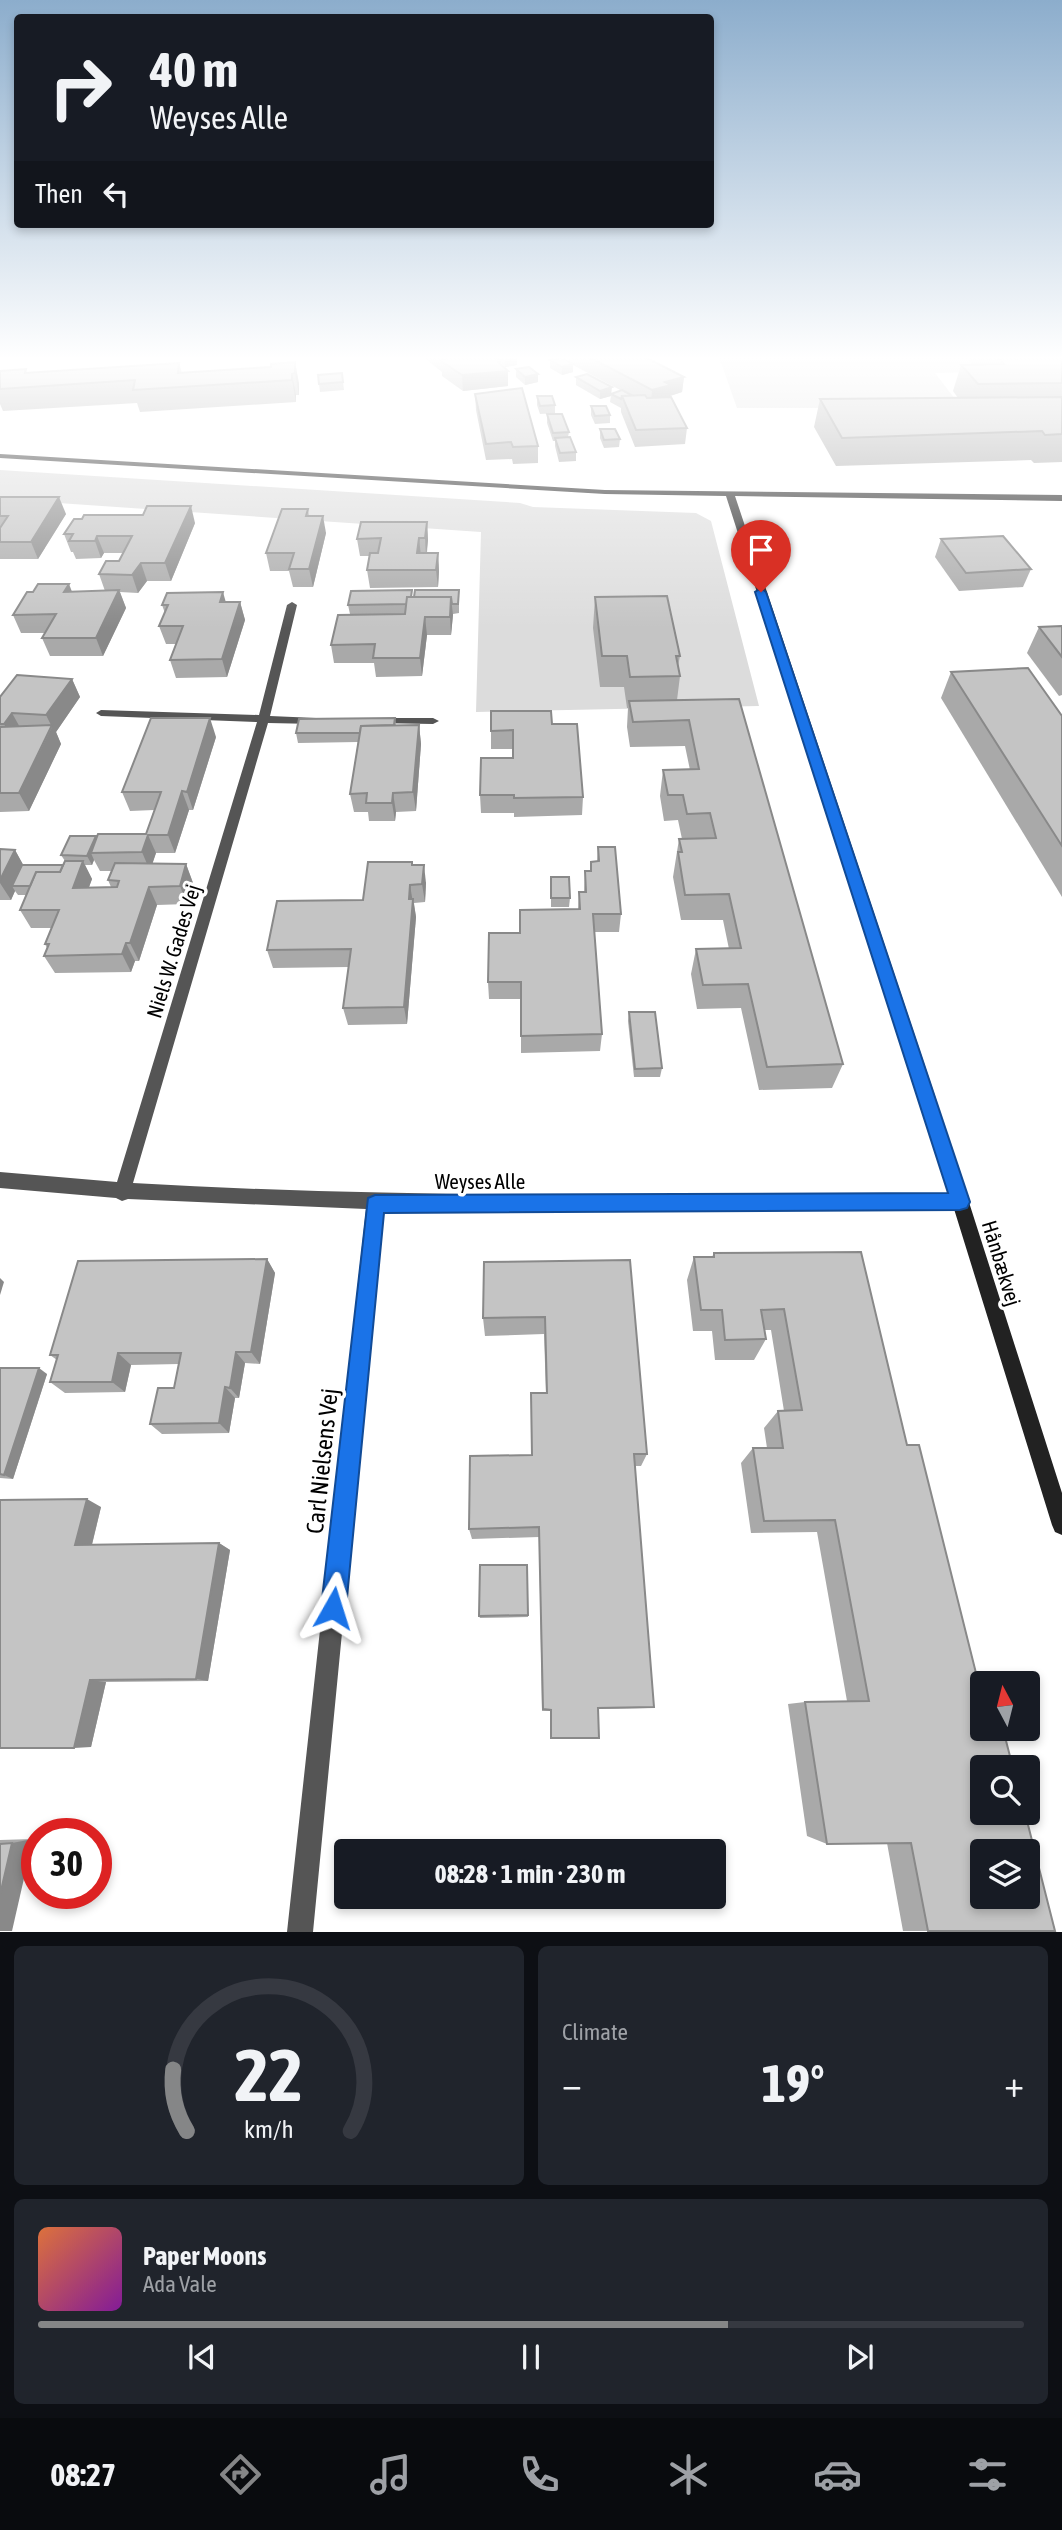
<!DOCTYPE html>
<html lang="en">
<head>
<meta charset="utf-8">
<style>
  body { margin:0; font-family:"Asap Condensed",sans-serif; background:#20242c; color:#f1f3f6; height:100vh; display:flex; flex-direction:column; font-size:26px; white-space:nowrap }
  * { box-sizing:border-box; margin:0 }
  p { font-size:23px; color:#9ea1a6 }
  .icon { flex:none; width:38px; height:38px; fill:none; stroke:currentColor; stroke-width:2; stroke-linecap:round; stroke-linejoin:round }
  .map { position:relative; height:1932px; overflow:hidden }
  .panel { display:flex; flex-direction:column; gap:14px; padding:14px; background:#0d0f14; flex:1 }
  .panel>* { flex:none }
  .banner { position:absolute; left:14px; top:14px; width:700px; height:214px; border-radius:7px; box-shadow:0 4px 10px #0003; background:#171b24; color:#f1f3f6; overflow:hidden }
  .needle { width:46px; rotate:353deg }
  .tools { position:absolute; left:970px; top:1671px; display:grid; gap:14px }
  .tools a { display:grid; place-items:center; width:70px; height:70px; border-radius:7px; background:#171b24; box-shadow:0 4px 10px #0003; font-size:35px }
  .speed { position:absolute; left:21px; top:1818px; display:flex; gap:14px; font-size:35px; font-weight:700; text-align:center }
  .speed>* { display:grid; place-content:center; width:91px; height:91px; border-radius:50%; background:#171b24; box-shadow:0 4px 10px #0003; line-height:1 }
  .speed .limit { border:10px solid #d22; background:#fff; color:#111 }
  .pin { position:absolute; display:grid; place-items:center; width:60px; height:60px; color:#fff; margin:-72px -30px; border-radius:50% 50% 50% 0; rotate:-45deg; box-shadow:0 0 7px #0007 }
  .pin .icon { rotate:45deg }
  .me { position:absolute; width:77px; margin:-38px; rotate:6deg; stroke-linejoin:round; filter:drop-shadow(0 0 5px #0008) }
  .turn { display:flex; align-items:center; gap:24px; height:147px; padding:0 21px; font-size:32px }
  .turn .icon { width:91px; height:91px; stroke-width:2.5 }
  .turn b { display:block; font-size:49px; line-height:60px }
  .then { display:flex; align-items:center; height:66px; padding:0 21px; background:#0003; gap:14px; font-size:26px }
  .big { font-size:52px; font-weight:700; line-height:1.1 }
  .panel .tile { flex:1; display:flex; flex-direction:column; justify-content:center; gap:10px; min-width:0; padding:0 24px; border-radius:10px; background:#20242c }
  .panel .dial { align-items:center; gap:0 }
  .dial svg { height:182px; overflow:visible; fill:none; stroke:#363941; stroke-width:7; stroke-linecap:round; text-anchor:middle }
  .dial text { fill:#f1f3f6; stroke:none }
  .song { display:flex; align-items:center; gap:21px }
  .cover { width:84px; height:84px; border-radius:10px; background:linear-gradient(135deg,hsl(20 70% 55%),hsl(290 70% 35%)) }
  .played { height:7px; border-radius:4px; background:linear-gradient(90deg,#858687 70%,#363941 70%) }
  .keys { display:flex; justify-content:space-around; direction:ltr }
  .heat { display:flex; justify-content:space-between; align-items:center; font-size:38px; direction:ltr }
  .panel .tiles { flex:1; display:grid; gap:14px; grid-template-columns:1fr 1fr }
  .tile:last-child { grid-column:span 2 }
  .trip { position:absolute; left:334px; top:1839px; width:392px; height:70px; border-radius:7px; background:#171b24; box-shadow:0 4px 10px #0003; font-weight:700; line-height:70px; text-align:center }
  .tabs { display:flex; height:112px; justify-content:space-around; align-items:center; background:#090b0e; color:#9ea1a6 }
  .tabs .icon { width:49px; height:49px }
  .tabs .on { color:#858687 }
  .tabs b { font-size:32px; color:#f1f3f6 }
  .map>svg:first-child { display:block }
  .green { fill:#dcdcdc }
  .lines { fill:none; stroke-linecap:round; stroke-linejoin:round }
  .street { fill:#555; fill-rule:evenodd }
  .secondary { fill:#222; fill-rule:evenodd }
  .wall { fill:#a9a9a9; fill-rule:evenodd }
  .shaded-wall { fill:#898989 }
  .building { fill:#c4c4c4; stroke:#898989; stroke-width:2; fill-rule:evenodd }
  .route { fill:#1a73e8; stroke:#114b97; stroke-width:2 }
  .labels { text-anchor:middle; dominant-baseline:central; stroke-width:7; stroke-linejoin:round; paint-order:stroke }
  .street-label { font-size:21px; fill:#000; stroke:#fff }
  .near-street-label { font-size:24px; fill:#000; stroke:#fff }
</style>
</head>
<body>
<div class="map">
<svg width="1062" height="1932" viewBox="0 0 1062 1932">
  <rect width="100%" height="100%" fill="#fff"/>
  <g class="green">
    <polygon points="719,357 966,357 979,372 935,373 962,408 737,408"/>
    <polygon points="0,470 520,503 533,507 696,513 711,521 759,706 476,712 481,532 0,499"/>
  </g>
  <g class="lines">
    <g class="street">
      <path d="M292,602L297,605L270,716L316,718L322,721L316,724L268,723L133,1183C409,1199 684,1195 960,1194L966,1196L968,1202L966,1208L960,1210L600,1212L383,1210L313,1932H287L366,1209L128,1199L122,1201L116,1198L0,1188V1172L117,1182L257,722L101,716L96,713L101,710L259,715L287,605Z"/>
      <polygon points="379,718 433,718 439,721 433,724 375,723 375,719"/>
    </g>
    <polygon class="secondary" points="0,454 605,490 1062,495 1062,501 735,496 935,1096 1062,1493 1062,1535 1055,1532 1052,1525 919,1096 726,496 605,494 0,458"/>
  </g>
  <g class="wall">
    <polygon points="423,357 517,357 517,365 505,367 501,363 501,365 508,371 508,386 463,391 442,376 442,372"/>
    <polygon points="569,357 645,357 684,377 682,392 670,396 670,397 687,428 685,444 635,447 621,412 621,408 610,402 611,396 600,399 576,385 576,377 612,394 622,391 573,365 573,372 562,375 550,368 550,360 568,362"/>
    <polygon points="966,357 1062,357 1062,462 1034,463 1031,460 836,466 814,427 820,399 958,398 953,391 961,365 972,364"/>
    <polygon points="295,362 299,384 299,395 296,395 296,402 140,412 137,403 3,411 0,404 0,371 28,373 179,363 182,373 271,367"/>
    <polygon points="516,369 538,382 525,385 516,377"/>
    <polygon points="342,373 344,390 320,392 318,375"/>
    <polygon points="475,394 538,446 538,463 513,464 512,459 486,460 476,410"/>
    <polygon points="537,396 555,405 555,413 540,414 537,405"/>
    <polygon points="591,406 610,415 610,423 595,424 591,415"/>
    <polygon points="547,414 569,432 568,437 576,452 576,461 559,462 555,446 555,441 553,441 547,423"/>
    <polygon points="600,429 620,439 619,447 604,448 600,438"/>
    <polygon points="0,497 66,514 38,559 0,559"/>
    <polygon points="308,509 309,516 326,533 313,587 293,587 289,571 270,571 266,553"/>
    <polygon points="427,522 428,540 427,553 438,553 439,571 438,587 370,588 367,570 370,556 360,556 357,539"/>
    <polygon points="195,523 171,581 147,581 138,593 120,592 126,608 103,656 50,656 42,638 45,633 21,633 13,615 72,591 105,591 99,574 119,561 123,553 104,553 101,558 76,559 73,552 71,552 64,534"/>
    <polygon points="941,539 1031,569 1023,587 959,591 935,557"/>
    <polygon points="413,597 459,600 459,613 453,614 451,635 427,635 422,676 376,677 374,663 334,663 331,645 350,614 348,605"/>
    <polygon points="595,597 680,656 678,666 680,676 677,700 739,699 843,1064 832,1088 759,1090 741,1008 697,1009 691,974 696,949 729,949 723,920 681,920 673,877 679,839 682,839 678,820 664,821 660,796 663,770 690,770 685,746 630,747 627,727 628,708 627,708 624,687 600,687 593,628"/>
    <polygon points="240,602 245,620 227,677 176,678 170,660 176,644 166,644 159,626 165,613 162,605"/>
    <polygon points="1062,626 1062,695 1059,696 1027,653 1039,627"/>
    <polygon points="951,672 1062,716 1062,897 941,698"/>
    <polygon points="72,679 80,697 56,732 61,744 29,811 0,812 0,697"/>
    <polygon points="395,718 396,725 419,725 421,744 416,811 396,812 395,821 369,821 368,812 354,812 350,794 358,742 298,743 296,733"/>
    <polygon points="552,724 583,797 582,815 514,817 514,813 481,813 480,795 513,758 513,749 491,749 491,731"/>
    <path d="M216,737L193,810H189L175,853H156L152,864H186L193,883L187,904L157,905L139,961H135L131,972L55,973L44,956L47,948L45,944L52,928H31L20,910L26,895H18L15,891L11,900H0V849L15,850L23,865H63L65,861L61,855L96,836L97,838L146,834L154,810L130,811L122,792ZM94,860L100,871H112L108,880L111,887H89L92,879L85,865H92Z"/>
    <polygon points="598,847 621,914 619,932 594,932 602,1034 600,1051 521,1053 521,999 489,999 488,982 520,933 578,909 579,892 584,892 585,871 590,871 591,862 597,861"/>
    <polygon points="413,865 426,883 425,902 414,903 416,917 407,1024 348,1025 343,1008 349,967 273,968 267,950 363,900"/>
    <polygon points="551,877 570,898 569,907 551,907"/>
    <polygon points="629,1012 662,1068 660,1077 634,1077 628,1021"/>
    <polygon points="861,1252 907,1445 982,1697 1055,1931 903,1931 887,1843 827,1844 807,1836 788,1704 805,1702 847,1701 817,1532 751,1533 741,1463 753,1448 767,1448 764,1428 778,1411 784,1411 771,1330 764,1330 766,1339 754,1360 715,1360 712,1331 693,1331 687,1280 694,1257 712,1257 714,1253"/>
    <polygon points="267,1259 275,1273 260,1364 245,1363 239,1398 235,1398 229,1433 162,1434 150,1424 174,1388 179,1364 131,1365 125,1392 65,1393 50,1382 57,1360 50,1355"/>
    <polygon points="630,1260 647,1454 641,1466 635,1466 654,1707 648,1708 598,1709 599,1738 550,1738 550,1711 542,1711 539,1537 472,1539 469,1529 532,1455 546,1393 544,1334 485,1336 483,1318"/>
    <polygon points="0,1368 47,1374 13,1479 0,1478"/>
    <polygon points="0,1500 101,1507 92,1545 219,1543 230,1550 208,1681 106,1682 91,1747"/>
    <polygon points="527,1565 528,1617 480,1618 479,1616"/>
    <polygon points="33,1839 0,1931 0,1840"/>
  </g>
  <g class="shaded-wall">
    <polygon points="517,357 517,365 505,367 505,359"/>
    <polygon points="501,360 501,371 508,371 508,386 463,391 462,375 497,361"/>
    <polygon points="295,362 299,384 299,395 295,373"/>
    <polygon points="573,364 573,372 562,375 562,367"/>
    <polygon points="292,374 296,395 296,402 292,380"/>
    <polygon points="538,374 538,382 525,385 525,377"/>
    <polygon points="684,377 682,392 670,396 670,401 651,406 652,390 665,382"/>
    <polygon points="612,387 611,396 600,399 600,391"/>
    <polygon points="59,497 66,514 38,559 31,542"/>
    <polygon points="191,506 195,523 171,581 165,563"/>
    <polygon points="323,516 326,533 313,587 309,569"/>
    <polygon points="427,522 428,540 426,556 425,538"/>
    <polygon points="97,536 104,553 101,558 95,541"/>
    <polygon points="419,538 421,556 419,571 417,553"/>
    <polygon points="438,553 439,571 438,587 436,570"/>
    <polygon points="141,563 147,581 138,593 132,575"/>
    <polygon points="69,584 76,602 64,592"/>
    <polygon points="119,590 126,608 103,656 96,638"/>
    <polygon points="223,592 228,610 220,602"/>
    <polygon points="451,597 453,615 451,635 450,617"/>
    <polygon points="240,602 245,620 227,677 222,659"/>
    <polygon points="425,617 427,635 422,676 420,658"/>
    <polygon points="72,679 80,697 56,732 61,744 29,811 19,793 52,727 46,715"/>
    <polygon points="12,713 22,731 14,743 4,724"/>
    <polygon points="210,718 216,737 193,810 187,792"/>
    <polygon points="419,725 421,744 416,811 413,792"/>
    <polygon points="182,791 189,810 175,853 168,835"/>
    <polygon points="393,793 396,812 395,821 392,803"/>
    <polygon points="148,835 156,853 150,871 142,852"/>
    <polygon points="96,836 101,846 91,853 94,860 92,865 87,856"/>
    <polygon points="15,850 25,868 12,886 15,891 11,900 0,883 0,880"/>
    <polygon points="83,861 92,879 82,906 73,888"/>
    <polygon points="186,864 193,883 187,904 180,886"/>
    <polygon points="424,865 426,883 425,902 422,884"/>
    <polygon points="410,885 413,903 409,899"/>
    <polygon points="149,887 157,905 139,961 130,943"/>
    <polygon points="413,899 416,917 407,1024 404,1007"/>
    <polygon points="126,943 135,961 131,972 122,954"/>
    <polygon points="267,1259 275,1273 260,1364 251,1352"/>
    <polygon points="0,1278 4,1282 0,1295"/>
    <polygon points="236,1352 245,1363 239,1398 230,1388"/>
    <polygon points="118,1353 131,1365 125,1392 112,1382"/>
    <polygon points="39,1368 47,1374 13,1479 4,1475"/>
    <polygon points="225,1387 235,1398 229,1433 219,1423"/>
    <polygon points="87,1499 101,1507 90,1552 75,1545"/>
    <polygon points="219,1543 230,1550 208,1681 196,1679"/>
    <polygon points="90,1680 106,1682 91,1747 74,1748"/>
    <polygon points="33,1839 12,1931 0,1931 0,1895 12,1843"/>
  </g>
  <g class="building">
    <polygon points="442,357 494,357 501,360 497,361 508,371 462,375 441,361 445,360"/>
    <polygon points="589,357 645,357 684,377 665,382 671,385 652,390"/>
    <polygon points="998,357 1062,357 1062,383 978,384 961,365 1004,364"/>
    <polygon points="561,358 573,364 562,367 550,360"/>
    <polygon points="295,362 295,373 292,374 292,380 133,390 135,380 0,389 0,371 26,369 25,373 179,363 178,373 271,367 271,364"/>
    <polygon points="529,367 538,374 525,377 516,369"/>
    <polygon points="342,373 343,382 319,384 318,375"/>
    <polygon points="587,374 612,387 600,391 576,377"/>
    <polygon points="522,388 538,446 513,447 511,442 486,444 475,394"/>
    <polygon points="622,390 633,396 622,396 621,399 611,394"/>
    <polygon points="645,395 647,398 671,397 687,428 636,430 622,396"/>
    <polygon points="537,396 552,396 555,405 540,406"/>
    <polygon points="1062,397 1062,434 1045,435 1042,431 842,438 820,399"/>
    <polygon points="591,406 606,406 610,415 595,416"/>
    <polygon points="547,414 562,414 569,432 553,433"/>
    <polygon points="600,429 615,429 620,439 604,440"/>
    <polygon points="570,437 576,452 560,453 555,438"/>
    <polygon points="0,497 59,497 31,542 0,542 0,528 8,516 0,516"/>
    <polygon points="147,506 191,506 165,563 141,563 132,575 99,574 106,561 119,561 132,536 97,536 95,541 69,541 73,534 64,534 74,519 82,519 84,515 143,515"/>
    <polygon points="282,509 308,509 306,516 323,516 309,569 289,569 294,553 266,553"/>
    <polygon points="361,522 427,522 425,538 419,538 417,553 438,553 436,570 367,570 370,553 378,553 381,538 357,539"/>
    <polygon points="1003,536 1031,569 966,573 941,539"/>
    <polygon points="38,584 69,584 64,592 119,590 96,638 42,638 56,614 13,615 27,592 33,592"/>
    <polygon points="412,590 411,597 407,597 407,604 348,605 351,591"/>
    <polygon points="415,590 459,590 458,604 452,604 451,597 414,597"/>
    <polygon points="223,592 220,602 240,602 222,659 170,660 183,626 159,626 168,605 162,605 167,593"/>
    <polygon points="667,596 680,656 676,656 680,676 630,677 627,656 602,656 595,597"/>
    <polygon points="407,597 451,597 450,617 425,617 420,658 373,658 375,644 331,645 338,615 405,614"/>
    <polygon points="1062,626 1062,657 1039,627"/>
    <polygon points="1028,668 1062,716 1062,846 951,672"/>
    <polygon points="17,675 72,679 46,715 12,713 4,724 0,724 0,697"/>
    <polygon points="739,699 843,1064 767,1067 748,984 703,985 696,949 741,948 729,894 685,895 678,852 682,852 679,839 716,838 710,813 687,814 683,795 668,795 663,770 699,769 689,720 633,722 629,701"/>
    <polygon points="491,711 551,711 552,724 577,724 583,797 514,798 514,795 480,795 481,758 513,758 513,730 491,731"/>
    <polygon points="151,718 210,718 187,792 182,791 168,835 148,835 142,852 91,853 98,834 146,834 161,792 122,792"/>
    <polygon points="395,718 394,725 361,726 360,733 296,733 299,719"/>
    <polygon points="52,725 19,793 0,793 0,727"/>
    <polygon points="419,725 413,792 393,793 392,803 366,803 367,793 350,794 361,726"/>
    <polygon points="70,836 96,836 87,856 61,855"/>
    <polygon points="598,847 615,847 621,914 593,914 602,1034 521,1036 521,982 488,982 489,933 520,933 520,910 580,909 579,892 586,892 585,871 591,871 591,862 599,861"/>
    <polygon points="0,849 15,850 0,880"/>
    <polygon points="65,861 83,861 73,888 117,887 119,881 108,880 115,863 186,864 180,886 149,887 130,943 126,943 122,954 44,956 49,944 45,944 59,910 20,910 36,872 60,872"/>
    <polygon points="368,862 412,862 412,865 424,865 422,884 410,885 409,899 413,899 404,1007 343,1008 351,949 267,950 277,901 363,900"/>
    <polygon points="22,865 63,865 60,872 36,872 30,886 12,886"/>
    <polygon points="551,877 569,877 570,898 551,898"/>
    <polygon points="629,1012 655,1012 662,1068 635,1069"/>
    <path d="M861,1252L907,1445H919L982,1697V1729H1003L1013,1768H982V1813H1025L1055,1931H928L911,1843L827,1844L805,1702L869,1701L835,1520L764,1521L753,1448H783L778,1411L802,1410L784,1309L761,1310L766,1339L725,1340L722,1310H701L694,1257H714V1253ZM982,1852H1027V1897H982Z"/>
    <polygon points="267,1259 251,1352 236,1352 230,1388 225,1387 219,1423 150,1424 158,1388 174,1388 181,1353 118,1353 112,1382 50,1382 58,1355 50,1355 78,1261"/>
    <polygon points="630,1260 647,1454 634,1454 654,1707 598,1708 599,1738 551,1738 551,1710 543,1709 539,1527 469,1529 470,1456 532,1455 531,1393 547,1393 545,1317 483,1318 484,1262"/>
    <polygon points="0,1368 39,1368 4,1475 0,1474"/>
    <polygon points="87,1499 75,1545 219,1543 196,1679 90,1680 74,1748 0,1748 0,1500"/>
    <polygon points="480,1565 527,1565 528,1615 479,1616"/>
    <polygon points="12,1843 0,1895 0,1844"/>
  </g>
  <linearGradient id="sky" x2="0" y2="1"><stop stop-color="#8cadcc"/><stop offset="0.57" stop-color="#fff"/><stop offset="1" stop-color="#fff" stop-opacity="0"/></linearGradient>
  <rect width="1062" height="628" fill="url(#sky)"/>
  <polygon class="route" points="761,588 766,592 970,1202 967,1208 960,1210 384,1213 346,1608 342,1617 333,1621 325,1617 321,1608 368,1198 375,1195 948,1193 755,592"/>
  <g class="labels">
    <g class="street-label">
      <text transform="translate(173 951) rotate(-73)">Niels W. Gades Vej</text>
      <text x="480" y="1181">Weyses Alle</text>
      <text transform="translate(1002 1263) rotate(73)">Hånbækvej</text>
    </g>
    <g class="near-street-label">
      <text transform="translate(322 1461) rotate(-84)">Carl Nielsens Vej</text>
    </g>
  </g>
</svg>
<div class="tools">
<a><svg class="needle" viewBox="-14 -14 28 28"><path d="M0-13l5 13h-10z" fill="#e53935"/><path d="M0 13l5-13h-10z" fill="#9ea1a6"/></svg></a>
<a><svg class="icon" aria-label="search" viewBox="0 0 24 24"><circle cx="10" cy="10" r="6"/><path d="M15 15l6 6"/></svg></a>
<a><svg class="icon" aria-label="layers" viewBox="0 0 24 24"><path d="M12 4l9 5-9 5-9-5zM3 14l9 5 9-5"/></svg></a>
</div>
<div class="speed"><div class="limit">30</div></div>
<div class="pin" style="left:761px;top:592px;background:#d93025"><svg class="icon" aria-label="arrive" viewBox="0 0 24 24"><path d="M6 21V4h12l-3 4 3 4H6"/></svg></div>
<svg class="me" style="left:333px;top:1608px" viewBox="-20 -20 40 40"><path d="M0-17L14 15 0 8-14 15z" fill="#1a73e8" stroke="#fff" stroke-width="4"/></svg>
<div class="trip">08:28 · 1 min · 230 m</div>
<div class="banner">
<div class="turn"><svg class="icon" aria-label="right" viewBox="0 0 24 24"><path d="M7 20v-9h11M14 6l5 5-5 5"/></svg><div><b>40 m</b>Weyses Alle</div></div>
<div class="then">Then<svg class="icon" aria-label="left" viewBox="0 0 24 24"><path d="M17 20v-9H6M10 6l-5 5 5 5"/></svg></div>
</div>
</div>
<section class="panel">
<div class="tiles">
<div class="tile dial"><svg viewBox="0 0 100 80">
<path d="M14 69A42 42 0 1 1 86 69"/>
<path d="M14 69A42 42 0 0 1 8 42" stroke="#858687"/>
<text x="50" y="56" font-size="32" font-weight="700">22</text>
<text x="50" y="72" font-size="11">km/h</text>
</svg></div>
<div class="tile"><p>Climate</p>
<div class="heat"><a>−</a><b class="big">19°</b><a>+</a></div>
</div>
<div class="tile">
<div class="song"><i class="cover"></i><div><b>Paper Moons</b><p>Ada Vale</p></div></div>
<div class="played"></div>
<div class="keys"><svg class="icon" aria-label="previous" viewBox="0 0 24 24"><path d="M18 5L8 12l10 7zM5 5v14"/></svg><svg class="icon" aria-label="pause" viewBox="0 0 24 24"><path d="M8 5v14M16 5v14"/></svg><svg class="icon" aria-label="next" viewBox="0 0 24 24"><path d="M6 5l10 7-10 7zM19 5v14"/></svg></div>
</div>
</div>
</section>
<nav class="tabs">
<b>08:27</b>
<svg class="icon on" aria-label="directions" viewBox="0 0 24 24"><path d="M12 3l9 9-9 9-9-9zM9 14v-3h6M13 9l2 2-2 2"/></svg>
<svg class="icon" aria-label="music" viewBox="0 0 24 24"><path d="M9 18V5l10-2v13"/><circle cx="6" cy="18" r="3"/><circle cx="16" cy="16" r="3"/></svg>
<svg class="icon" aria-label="phone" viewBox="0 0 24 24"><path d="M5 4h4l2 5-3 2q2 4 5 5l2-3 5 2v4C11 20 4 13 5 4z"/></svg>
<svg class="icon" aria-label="climate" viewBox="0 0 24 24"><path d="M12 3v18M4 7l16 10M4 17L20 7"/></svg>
<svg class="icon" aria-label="car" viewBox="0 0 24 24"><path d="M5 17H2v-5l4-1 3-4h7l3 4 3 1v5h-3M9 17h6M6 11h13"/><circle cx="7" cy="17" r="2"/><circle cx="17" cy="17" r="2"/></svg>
<svg class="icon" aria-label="filters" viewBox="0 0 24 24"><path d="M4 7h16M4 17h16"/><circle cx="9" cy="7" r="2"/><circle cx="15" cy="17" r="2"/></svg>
</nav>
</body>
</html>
